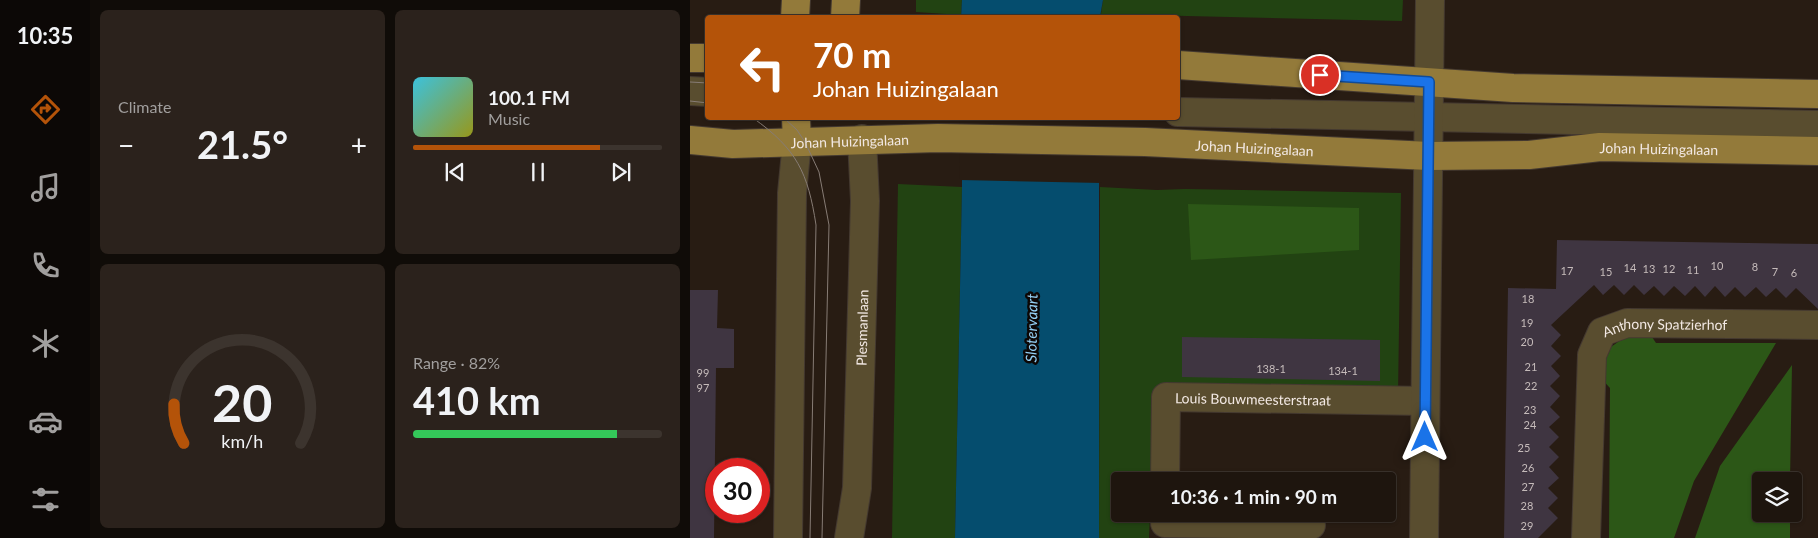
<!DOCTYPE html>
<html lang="en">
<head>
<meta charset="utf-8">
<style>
  body { margin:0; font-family:Lato,sans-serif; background:#2b221c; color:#f1f3f6; height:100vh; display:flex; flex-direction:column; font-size:19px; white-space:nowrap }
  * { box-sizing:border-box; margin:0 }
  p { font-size:16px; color:#a19f9e }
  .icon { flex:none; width:28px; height:28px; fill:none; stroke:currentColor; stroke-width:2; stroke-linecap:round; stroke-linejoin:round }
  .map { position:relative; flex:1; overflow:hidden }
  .sheet { display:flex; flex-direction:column; gap:10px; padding:10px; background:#100c08; width:600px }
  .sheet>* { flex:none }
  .banner { position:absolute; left:15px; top:15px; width:475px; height:105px; border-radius:5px; box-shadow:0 1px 4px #0004,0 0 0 1px #3c342e; background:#b45309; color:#fff; overflow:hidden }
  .controls { position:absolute; left:1062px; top:472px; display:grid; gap:10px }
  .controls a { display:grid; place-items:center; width:50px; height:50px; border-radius:5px; background:#1e150e; box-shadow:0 1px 4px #0004,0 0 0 1px #3c342e; font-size:25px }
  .speed { position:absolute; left:15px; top:458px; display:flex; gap:10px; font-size:25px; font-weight:700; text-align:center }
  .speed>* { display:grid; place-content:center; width:65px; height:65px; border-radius:50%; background:#1e150e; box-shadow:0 1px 4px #0004,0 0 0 1px #3c342e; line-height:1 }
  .speed .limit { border:8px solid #d22; background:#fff; color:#111 }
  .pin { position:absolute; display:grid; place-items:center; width:42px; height:42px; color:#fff; margin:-21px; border:2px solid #fff; border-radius:50%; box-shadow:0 1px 5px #0007 }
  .me { position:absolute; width:55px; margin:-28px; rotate:0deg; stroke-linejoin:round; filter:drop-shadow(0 0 4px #0008) }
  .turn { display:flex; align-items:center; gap:18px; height:105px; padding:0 25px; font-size:22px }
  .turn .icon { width:65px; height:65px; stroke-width:2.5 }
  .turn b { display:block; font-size:35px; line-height:42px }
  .big { font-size:38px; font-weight:700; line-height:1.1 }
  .sheet .widget { flex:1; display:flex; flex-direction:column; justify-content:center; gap:8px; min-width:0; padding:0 18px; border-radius:8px; background:#2b221c }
  .sheet .dial { align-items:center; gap:0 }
  .dial svg { height:130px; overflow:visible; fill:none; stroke:#3c342e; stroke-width:7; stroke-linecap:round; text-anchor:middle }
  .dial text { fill:#f1f3f6; stroke:none }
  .song { display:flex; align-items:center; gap:15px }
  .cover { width:60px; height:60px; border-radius:8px; background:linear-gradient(135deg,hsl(190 70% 55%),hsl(60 70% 35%)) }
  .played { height:5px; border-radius:2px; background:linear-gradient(90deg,#b45309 75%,#3c342e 75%) }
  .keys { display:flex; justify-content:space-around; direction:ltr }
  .heat { display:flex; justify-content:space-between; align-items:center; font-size:28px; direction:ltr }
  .charge { height:8px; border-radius:4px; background:linear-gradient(90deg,#34c759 82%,#3c342e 0) }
  .sheet .tiles { flex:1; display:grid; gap:10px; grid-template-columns:repeat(2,1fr) }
  .trip { position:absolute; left:421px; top:472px; width:285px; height:50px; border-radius:5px; background:#1e150e; box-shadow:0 1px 4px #0004,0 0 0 1px #3c342e; font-weight:700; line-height:50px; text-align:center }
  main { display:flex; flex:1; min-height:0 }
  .dock { display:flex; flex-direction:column; width:90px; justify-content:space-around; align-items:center; background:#0c0806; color:#a19f9e }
  .dock .icon { width:35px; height:35px }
  .dock .selected { color:#b45309 }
  .dock b { font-size:22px; color:#f1f3f6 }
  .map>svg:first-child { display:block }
  .green { fill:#224312 }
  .forest { fill:#2c5717 }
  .water { fill:#054d6e }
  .pier { fill:#281c13 }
  .building { fill:#3f3541 }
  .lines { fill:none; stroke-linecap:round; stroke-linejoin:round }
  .minor-casing { stroke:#443930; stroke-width:30 }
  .major-casing { stroke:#443930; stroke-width:30 }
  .minor { stroke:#594d2f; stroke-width:28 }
  .major { stroke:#937a3a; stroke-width:28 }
  .tram { stroke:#877c75; stroke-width:1 }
  .route-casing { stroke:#114b97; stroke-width:12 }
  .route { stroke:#1a73e8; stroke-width:9 }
  .labels { text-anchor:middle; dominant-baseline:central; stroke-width:5; stroke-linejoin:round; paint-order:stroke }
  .number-label { font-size:11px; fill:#c5bbba }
  .street-label { font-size:14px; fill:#f2e8e3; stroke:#0d0705 }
  .water-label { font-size:15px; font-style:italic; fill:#94d0f5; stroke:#0d0705 }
</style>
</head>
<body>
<main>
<nav class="dock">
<b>10:35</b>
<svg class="icon selected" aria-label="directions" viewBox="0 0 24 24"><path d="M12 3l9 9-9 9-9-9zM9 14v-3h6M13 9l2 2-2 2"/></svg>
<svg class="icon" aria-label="music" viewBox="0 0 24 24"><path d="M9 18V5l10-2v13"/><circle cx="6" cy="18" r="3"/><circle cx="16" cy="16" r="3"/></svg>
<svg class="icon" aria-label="phone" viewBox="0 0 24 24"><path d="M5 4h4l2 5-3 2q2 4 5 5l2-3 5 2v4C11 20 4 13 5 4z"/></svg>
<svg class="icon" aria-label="climate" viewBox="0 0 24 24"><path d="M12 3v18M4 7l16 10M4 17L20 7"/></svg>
<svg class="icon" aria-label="car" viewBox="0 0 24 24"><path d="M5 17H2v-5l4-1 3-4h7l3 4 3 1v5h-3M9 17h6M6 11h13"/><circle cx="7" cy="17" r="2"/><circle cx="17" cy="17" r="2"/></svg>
<svg class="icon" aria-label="filters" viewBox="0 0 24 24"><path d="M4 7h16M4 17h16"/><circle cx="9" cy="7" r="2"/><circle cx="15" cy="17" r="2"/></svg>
</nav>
<section class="sheet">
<div class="tiles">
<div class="widget"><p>Climate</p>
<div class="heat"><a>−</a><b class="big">21.5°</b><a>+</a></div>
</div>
<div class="widget">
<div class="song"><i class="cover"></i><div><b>100.1 FM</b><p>Music</p></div></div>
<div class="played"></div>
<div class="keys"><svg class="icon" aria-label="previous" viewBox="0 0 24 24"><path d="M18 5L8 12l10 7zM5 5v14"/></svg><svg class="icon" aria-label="pause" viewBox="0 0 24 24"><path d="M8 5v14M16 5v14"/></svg><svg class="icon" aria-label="next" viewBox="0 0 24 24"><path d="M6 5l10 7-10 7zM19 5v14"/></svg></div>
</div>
<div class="widget dial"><svg viewBox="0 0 100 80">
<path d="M14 69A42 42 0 1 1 86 69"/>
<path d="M14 69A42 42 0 0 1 8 45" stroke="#b45309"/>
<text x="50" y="56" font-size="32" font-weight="700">20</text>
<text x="50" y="72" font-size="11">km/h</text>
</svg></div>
<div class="widget"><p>Range · 82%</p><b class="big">410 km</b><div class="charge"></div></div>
</div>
</section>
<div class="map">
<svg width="1128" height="538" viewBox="0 0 1128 538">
  <rect width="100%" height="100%" fill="#281c13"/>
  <g class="green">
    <polygon points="226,0 272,0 271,15 226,12"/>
    <polygon points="413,0 713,0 712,21 411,14"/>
    <polygon points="208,184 272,187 265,538 202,538"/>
    <polygon points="410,187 467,190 495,189 711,193 708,396 463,390 461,481 430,481 430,514 460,514 459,538 409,538"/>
  </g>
  <g class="forest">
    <polygon points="498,204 669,208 669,250 501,260"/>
    <polygon points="958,331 966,343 1086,343 1004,481 984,538 919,538 920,388 908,375 914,352 939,334"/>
    <polygon points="1102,365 1100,481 1071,481 1071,514 1100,514 1100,538 1005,538 1030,466"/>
  </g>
  <g class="water">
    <polygon points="272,0 413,0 410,17 271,17"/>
    <polygon points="272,118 409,118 409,538 265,538 272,187"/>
  </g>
  <polygon class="pier" points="269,118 412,118 412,183 270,180"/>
  <g class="building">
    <polygon points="867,240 1128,244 1128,309 1106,288 1096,298 1086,288 1076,297 1066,287 1055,297 1045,287 1035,297 1025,286 1015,297 1005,286 995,296 984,286 974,296 964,286 954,295 944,285 934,295 924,285 913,295 904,285 861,325 871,335 861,346 871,356 861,366 870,376 860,386 870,396 860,407 870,417 859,427 869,437 859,447 869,457 859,467 869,478 858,488 868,498 858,508 868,518 848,538 814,538 818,288 866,289"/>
    <polygon points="0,290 28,290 27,328 44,329 44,368 26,368 24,538 0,538"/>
    <polygon points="492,337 690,340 690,381 492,377"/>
  </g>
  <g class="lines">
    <g class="minor-casing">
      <g id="minor">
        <polyline points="0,91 18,92"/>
        <polyline points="488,112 1128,125"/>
        <path id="s1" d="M475,481L476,397L735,401"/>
        <polyline points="475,523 621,525"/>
        <polyline points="98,538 102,193 107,142"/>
        <path id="s2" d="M159,538L167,488L175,201L172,139"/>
        <polyline points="734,538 740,0"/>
        <path id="s3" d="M896,538L902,355L912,332L937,323L1128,325"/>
      </g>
    </g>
    <g class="major-casing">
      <g id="major">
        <polyline points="105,18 106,0"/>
        <polyline points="155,18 156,0"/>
        <polyline points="0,58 18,58"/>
        <polyline points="488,65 823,88 1128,94"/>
        <polyline points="106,118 107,142"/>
        <path id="s4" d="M0,140L43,144L248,138L455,142L739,156L839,155L910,147L1128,151"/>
      </g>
    </g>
    <use href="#minor" class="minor"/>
    <use href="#major" class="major"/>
    <g class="tram">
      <polyline points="0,82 18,83"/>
      <polyline points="0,101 18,103"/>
      <path d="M63,118C107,149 118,173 126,225L120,538"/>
      <polyline points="94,118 107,130 115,142 129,172 139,225 132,538"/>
    </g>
  </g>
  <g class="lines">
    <g class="route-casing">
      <polyline id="route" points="630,75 739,82 735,437"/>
    </g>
    <use href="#route" class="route"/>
  </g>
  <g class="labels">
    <g class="number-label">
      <text x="1027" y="265">10</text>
      <text x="1065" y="266">8</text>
      <text x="940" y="267">14</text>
      <text x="959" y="268">13</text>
      <text x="979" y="268">12</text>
      <text x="1003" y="269">11</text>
      <text x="877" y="270">17</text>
      <text x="916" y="271">15</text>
      <text x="1085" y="271">7</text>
      <text x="1104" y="272">6</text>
      <text x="838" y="298">18</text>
      <text x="837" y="322">19</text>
      <text x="837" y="341">20</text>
      <text x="841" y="366">21</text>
      <text x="581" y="368">138-1</text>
      <text x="653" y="370">134-1</text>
      <text x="13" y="372">99</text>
      <text x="841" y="385">22</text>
      <text x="13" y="387">97</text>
      <text x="840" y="409">23</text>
      <text x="840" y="424">24</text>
      <text x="834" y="447">25</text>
      <text x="838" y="467">26</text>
      <text x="838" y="486">27</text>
      <text x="837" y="505">28</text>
      <text x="837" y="525">29</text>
    </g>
    <g class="street-label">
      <text stroke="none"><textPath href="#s4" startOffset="160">Johan Huizingalaan</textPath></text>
      <text stroke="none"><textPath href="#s4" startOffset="565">Johan Huizingalaan</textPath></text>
      <text stroke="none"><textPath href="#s4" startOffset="970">Johan Huizingalaan</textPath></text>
      <text stroke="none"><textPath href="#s2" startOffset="211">Plesmanlaan</textPath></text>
      <text stroke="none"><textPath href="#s3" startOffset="272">Anthony Spatzierhof</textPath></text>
      <text stroke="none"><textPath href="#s1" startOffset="171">Louis Bouwmeesterstraat</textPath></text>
    </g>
    <g class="water-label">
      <text transform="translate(341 328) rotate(-89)">Slotervaart</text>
    </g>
  </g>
</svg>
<div class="controls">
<a><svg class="icon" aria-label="layers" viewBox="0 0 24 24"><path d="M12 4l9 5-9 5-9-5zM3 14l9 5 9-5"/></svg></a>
</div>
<div class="speed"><div class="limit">30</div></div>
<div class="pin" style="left:630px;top:75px;background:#d93025"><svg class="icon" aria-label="arrive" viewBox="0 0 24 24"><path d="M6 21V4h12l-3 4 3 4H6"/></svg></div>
<svg class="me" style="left:735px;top:437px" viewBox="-20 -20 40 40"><path d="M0-17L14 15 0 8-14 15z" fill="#1a73e8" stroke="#fff" stroke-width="4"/></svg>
<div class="trip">10:36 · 1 min · 90 m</div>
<div class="banner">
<div class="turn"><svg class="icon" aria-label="left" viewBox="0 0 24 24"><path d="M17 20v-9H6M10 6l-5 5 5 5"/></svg><div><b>70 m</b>Johan Huizingalaan</div></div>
</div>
</div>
</main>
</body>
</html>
